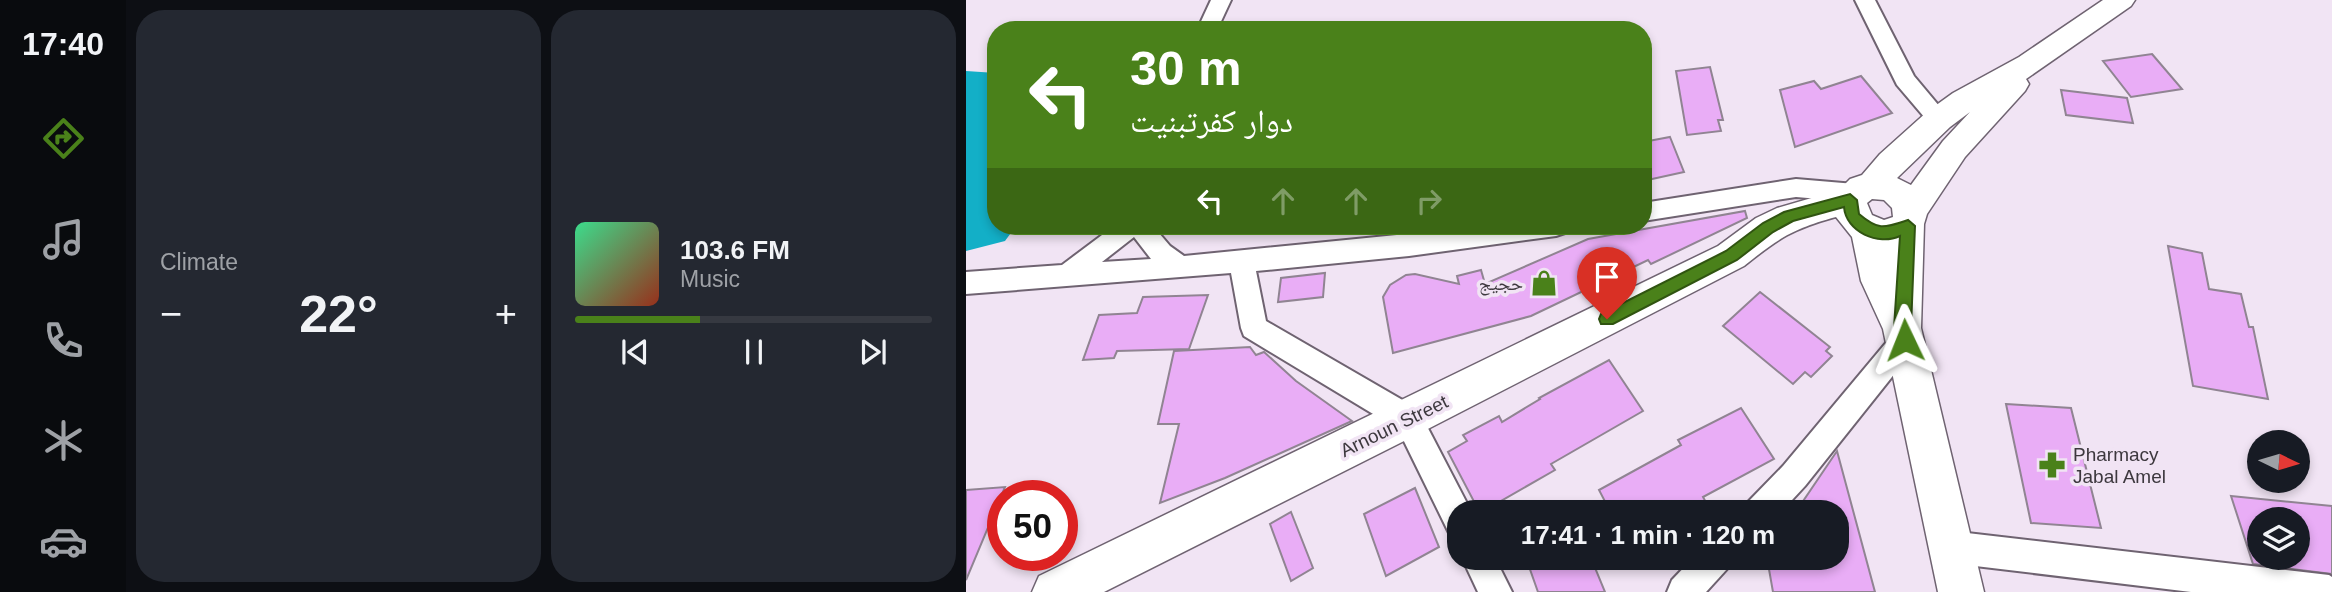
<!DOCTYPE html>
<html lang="en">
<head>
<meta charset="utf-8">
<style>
  body { margin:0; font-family:Arial,"Noto Naskh Arabic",sans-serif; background:#242831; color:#f1f3f6; height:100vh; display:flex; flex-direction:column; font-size:26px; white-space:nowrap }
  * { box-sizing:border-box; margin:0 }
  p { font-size:23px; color:#9ea1a6 }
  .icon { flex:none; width:38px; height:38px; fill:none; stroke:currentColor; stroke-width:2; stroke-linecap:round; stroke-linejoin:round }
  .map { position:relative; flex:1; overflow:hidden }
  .details { display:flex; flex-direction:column; gap:10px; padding:10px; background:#0d0f14; width:840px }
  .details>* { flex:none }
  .top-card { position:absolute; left:21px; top:21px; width:665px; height:214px; border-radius:28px; box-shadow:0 4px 10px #0003; background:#4a811a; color:#fff; overflow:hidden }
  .needle { width:46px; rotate:95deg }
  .fabs { position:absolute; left:1281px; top:430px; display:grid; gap:14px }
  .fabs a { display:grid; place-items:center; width:63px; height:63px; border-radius:50%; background:#171b24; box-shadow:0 4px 10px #0003; font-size:35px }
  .speed { position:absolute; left:21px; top:480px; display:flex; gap:14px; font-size:35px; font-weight:700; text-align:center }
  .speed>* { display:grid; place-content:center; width:91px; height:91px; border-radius:50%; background:#171b24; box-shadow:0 4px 10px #0003; line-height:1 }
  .speed .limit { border:10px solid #d22; background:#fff; color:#111 }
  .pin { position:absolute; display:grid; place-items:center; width:60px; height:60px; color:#fff; margin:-72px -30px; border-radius:50% 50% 50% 0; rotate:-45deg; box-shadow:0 0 7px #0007 }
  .pin .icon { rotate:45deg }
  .me { position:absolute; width:77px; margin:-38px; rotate:358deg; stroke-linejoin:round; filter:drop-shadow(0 0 5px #0008) }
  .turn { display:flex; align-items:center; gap:24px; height:147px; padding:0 28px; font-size:32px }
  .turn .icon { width:91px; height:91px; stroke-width:2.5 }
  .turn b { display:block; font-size:49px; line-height:60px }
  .lanes { display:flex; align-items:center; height:66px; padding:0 28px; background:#0003; justify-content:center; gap:35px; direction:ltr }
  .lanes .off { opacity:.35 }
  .big { font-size:52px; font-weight:800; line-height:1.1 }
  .details .tile { flex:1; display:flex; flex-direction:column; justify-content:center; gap:10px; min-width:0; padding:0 24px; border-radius:28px; background:#242831 }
  .song { display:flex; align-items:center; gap:21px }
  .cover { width:84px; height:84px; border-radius:10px; background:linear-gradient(135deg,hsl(150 70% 55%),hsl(10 70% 35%)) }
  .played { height:7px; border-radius:4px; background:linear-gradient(90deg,#4a811a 35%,#363941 35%) }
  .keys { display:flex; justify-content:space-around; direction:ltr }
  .heat { display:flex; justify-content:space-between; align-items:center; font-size:38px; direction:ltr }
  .details .tiles { flex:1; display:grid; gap:10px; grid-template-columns:repeat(2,1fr) }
  .trip { position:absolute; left:481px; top:500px; width:402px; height:70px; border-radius:28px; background:#171b24; box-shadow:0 4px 10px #0003; font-weight:800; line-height:70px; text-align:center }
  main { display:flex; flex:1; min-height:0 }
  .menu { display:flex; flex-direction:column; width:126px; justify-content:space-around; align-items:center; background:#090b0e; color:#9ea1a6 }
  .menu .icon { width:49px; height:49px }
  .menu .selected { color:#4a811a }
  .menu b { font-size:32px; color:#f1f3f6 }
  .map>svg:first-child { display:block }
  .water { fill:#13afc7 }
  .building { fill:#e9adf6; stroke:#908492; stroke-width:2; fill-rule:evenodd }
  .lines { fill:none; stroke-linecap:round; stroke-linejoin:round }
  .street-casing { stroke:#6f6371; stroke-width:4 }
  .secondary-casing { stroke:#6f6371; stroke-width:3 }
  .street { fill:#fff; fill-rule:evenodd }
  .secondary { fill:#fff; fill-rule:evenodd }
  .route { fill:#4a811a; stroke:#305411; stroke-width:2 }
  .labels { text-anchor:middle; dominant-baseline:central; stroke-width:7; stroke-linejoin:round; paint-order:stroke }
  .poi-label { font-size:19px; fill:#3d383e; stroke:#f1e4f4; text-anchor:end }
  .street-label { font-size:19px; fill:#3d383e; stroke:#f1e4f4 }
</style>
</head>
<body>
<main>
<nav class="menu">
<b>17:40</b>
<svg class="icon selected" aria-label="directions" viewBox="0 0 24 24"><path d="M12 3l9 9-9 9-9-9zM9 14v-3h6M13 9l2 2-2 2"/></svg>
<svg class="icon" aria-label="music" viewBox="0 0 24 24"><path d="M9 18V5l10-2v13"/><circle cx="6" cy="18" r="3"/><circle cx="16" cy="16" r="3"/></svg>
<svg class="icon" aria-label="phone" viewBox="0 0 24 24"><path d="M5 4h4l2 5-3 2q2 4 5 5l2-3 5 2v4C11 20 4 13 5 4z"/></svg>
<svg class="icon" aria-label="climate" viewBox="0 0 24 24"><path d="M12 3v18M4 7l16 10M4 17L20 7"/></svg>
<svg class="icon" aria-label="car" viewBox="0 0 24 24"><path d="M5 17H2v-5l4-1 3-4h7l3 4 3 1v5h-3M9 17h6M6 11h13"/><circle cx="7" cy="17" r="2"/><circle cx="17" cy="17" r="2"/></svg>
</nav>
<section class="details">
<div class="tiles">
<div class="tile"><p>Climate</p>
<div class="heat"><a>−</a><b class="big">22°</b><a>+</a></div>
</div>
<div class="tile">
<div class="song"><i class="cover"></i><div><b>103.6 FM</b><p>Music</p></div></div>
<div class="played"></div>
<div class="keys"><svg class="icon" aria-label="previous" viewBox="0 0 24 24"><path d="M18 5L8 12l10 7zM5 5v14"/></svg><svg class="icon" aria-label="pause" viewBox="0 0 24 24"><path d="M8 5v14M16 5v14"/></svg><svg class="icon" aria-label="next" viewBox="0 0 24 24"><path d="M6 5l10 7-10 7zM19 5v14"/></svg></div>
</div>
</div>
</section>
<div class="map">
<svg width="1366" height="592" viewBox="0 0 1366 592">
  <rect width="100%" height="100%" fill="#f1e4f4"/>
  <polygon class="water" points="0,71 30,73 30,226 50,226 39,241 0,251"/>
  <g class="building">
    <polygon points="1186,54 1216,89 1165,97 1137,61"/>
    <polygon points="744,67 757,120 752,120 755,131 721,135 710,71"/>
    <polygon points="895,76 926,113 829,147 814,90 848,81 855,89"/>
    <polygon points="1095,90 1161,98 1167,123 1100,115"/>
    <polygon points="704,137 718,172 677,181 677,142"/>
    <polygon points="779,211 781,218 685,264 682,260 565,316 427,353 417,297 424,285 440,275 449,274 493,284 491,276 515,270 519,284 622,239"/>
    <polygon points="1202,246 1236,253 1243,289 1275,294 1283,327 1287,327 1302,399 1227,386"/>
    <polygon points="359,273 357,297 312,302 315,278"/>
    <polygon points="794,292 864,347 860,351 866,356 845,377 839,372 827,384 757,326"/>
    <polygon points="242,295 223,349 151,351 148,358 117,360 133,315 171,313 177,297"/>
    <polygon points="284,347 290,355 298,352 330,381 386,421 259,478 194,503 213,424 192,424 208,351"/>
    <polygon points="643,360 677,411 585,464 589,470 514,513 482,452 501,441 497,435 533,416 536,422 574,399 573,398"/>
    <polygon points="1040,404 1105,408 1135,528 1065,523"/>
    <polygon points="775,408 808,459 737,497 746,513 645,513 633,490 715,445 712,440"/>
    <polygon points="871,451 909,592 807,592 801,558 872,558 872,513 829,513"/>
    <polygon points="39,487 0,580 0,490"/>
    <polygon points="449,488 473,547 420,576 398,514"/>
    <path d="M1265,496L1366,506V574L1287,564ZM1293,520H1332V558H1293Z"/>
    <polygon points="325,512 347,568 325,581 304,524"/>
    <polygon points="560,558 625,558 639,592 572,592"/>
  </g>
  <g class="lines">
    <g class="street-casing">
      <g id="street">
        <polygon points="245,0 265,0 251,30 231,30"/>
        <polygon points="889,0 909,0 948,76 984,119 981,125 973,127 965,125 931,85"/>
        <polygon points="830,179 889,184 897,187 901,193 897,199 889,202 830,197 677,221 677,203"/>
        <path d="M148,226H187L204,246L218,256L522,226H602L599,233L590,236L443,256L290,271L300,321L452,409L506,513H494V538L483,533L432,429L278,336L275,328L265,273L0,294V272L96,265ZM168,237L185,259L136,262Z"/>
        <polygon points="939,328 949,332 953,340 949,348 839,486 814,513 777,513 782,502 817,466 929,332"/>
        <polygon points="984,531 1363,575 1366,577 1366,592 1225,592 984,563 973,558 968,547 973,536"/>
        <polygon points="496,558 529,558 546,592 512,592"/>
        <polygon points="727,558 766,558 761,569 740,592 701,592 706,580"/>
      </g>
    </g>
    <g class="secondary-casing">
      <path id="secondary" d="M1137,0H1169L1165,6L1060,79L1063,84L1059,91L999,157L961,214L958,224L955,328L1018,592H972L917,329L895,281L886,237L870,217C826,229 813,238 778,266L456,432L138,592H66L73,576L752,246L790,218L811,208L873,190L884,179L896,175L914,154L962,111L987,93L1053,57ZM1004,112L977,141L945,185L931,178L984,127ZM906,199L918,200L926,208L927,217L918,220L906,215L901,203Z"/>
    </g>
    <use href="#street" class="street"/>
    <use href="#secondary" class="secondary"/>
  </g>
  <path class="route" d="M884,194L891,200L893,214C913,231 918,228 942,220L949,226L945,328L947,340L945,345L939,347L933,345L928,328L934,236C912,246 880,232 878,207L827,221L807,232L771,260L647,324H635L633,319L635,314L760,251L797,223L818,212Z"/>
  <defs>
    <g id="shop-bare" transform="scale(2.1)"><path d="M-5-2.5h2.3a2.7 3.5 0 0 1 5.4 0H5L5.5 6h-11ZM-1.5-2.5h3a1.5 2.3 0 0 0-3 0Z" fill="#4a811a" stroke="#f1e4f4" stroke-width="2.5" paint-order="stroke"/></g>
    <g id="pharmacy-bare" transform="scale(2.1)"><path d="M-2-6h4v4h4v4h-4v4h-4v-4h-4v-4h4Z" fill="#4a811a" stroke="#f1e4f4" stroke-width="2.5" paint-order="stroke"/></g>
  </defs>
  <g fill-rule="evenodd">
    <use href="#shop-bare" x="578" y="283"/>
    <use href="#pharmacy-bare" x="1086" y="465"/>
  </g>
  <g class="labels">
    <g class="poi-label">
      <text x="557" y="283">حجيج</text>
      <text x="1107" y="454" text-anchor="start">Pharmacy<tspan x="1107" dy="22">Jabal Amel</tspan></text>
    </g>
    <g class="street-label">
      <text transform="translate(428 426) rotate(-26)">Arnoun Street</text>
    </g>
  </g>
</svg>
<div class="fabs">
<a><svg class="needle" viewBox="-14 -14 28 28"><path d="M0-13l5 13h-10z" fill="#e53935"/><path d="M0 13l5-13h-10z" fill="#9ea1a6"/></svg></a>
<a><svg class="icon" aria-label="layers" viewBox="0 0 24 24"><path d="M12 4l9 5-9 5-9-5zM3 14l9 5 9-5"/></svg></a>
</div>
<div class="speed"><div class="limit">50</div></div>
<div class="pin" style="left:641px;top:319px;background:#d93025"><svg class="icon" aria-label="arrive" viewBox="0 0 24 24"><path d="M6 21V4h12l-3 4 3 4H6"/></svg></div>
<svg class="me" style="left:939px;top:340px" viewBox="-20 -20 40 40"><path d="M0-17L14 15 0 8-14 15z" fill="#4a811a" stroke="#fff" stroke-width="4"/></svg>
<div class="trip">17:41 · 1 min · 120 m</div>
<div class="top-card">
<div class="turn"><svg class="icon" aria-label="left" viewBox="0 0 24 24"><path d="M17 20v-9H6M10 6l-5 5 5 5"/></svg><div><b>30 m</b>دوار كفرتبنيت</div></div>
<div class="lanes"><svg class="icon" aria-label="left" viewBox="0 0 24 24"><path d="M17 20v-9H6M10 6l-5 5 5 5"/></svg><svg class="icon off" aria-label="ahead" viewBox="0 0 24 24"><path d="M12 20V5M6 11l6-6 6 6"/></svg><svg class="icon off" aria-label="ahead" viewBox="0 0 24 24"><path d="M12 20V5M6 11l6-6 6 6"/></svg><svg class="icon off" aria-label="right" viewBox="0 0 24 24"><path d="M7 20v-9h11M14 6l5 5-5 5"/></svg></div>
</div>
</div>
</main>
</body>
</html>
